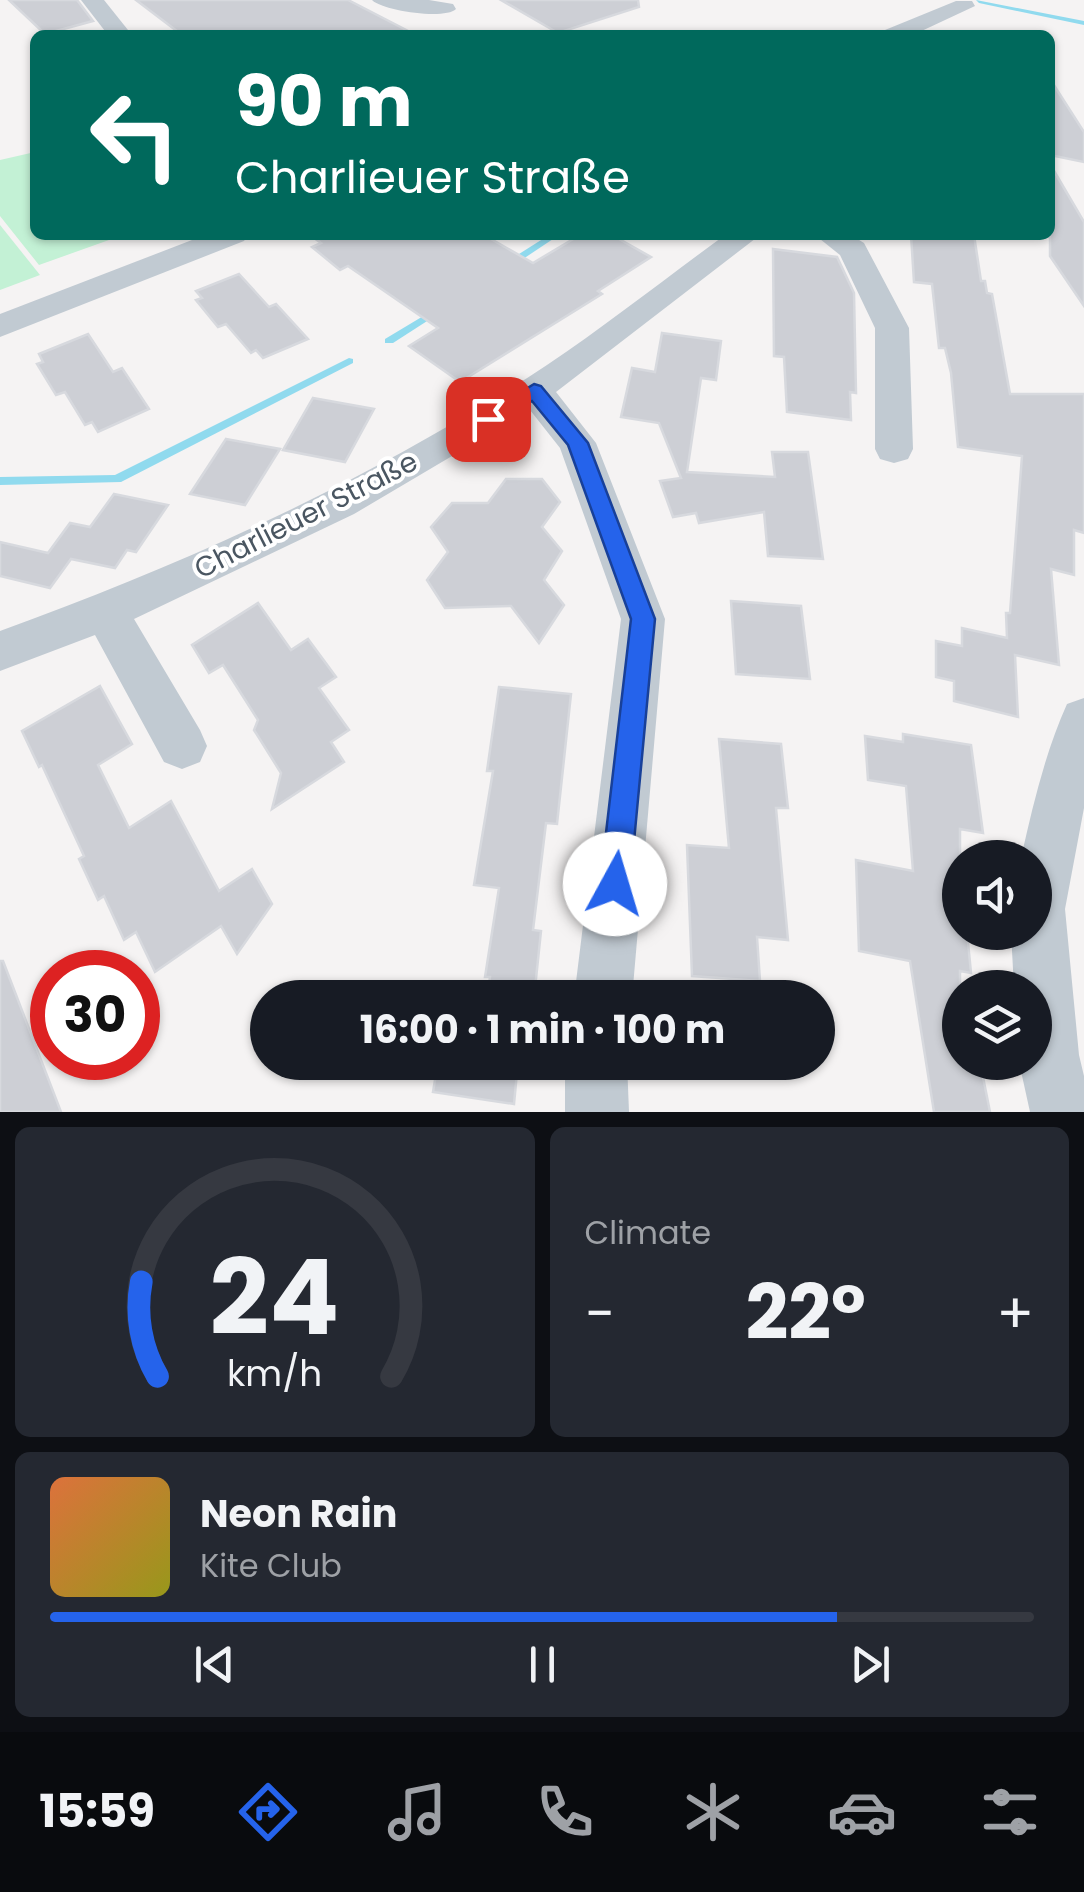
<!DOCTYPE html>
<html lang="en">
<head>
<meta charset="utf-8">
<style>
  body { margin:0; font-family:Poppins,sans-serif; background:#242831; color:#f1f3f6; height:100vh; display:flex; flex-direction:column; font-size:38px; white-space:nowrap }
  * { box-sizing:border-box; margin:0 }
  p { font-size:32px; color:#9ea1a6 }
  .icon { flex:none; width:55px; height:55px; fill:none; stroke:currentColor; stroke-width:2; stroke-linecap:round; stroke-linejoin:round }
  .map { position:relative; height:1112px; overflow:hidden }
  .panel { display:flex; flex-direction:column; gap:15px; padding:15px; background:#0d0f14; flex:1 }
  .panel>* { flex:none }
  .guide { position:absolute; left:30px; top:30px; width:1025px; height:210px; border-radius:15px; box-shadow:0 2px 8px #0004; background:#00695c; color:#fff; overflow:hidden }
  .tools { position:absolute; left:942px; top:840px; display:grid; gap:20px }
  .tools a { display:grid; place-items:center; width:110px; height:110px; border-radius:50%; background:#171b24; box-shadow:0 2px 8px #0004; font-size:50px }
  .speed { position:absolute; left:30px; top:950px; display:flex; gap:20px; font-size:50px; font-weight:700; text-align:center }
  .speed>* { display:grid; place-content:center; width:130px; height:130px; border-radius:50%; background:#171b24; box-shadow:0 2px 8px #0004; line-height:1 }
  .speed .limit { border:15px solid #d22; background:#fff; color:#111 }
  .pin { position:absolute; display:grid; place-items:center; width:85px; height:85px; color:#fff; margin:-42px; border-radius:20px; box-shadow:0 5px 15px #0006 }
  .me { position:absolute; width:110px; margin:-55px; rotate:6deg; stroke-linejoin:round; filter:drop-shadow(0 0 8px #0008) }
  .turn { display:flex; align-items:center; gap:35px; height:210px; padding:0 40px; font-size:45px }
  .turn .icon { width:130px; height:130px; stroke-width:2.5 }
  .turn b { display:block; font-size:70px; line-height:85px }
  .big { font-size:75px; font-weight:700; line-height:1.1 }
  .panel .tile { flex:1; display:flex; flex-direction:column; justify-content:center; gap:15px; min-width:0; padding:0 35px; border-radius:15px; background:#242831 }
  .panel .dial { align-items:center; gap:0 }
  .dial svg { height:260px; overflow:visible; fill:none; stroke:#363941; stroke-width:7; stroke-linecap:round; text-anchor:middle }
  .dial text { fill:#f1f3f6; stroke:none }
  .song { display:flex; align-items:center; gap:30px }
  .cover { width:120px; height:120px; border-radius:15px; background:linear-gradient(135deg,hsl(20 70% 55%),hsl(60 70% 35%)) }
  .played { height:10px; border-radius:5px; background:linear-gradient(90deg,#2563eb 80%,#363941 80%) }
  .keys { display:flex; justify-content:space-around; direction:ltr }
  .heat { display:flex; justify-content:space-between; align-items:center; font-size:55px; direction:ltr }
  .panel .tiles { flex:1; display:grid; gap:15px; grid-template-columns:1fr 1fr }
  .tile:last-child { grid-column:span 2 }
  .trip { position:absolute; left:250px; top:980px; width:585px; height:100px; border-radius:50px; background:#171b24; box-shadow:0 2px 8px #0004; font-weight:700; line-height:100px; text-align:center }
  .menu { display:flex; height:160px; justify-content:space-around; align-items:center; background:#090b0e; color:#9ea1a6 }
  .menu .icon { width:70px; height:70px }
  .menu .current { color:#2563eb }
  .menu b { font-size:45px; color:#f1f3f6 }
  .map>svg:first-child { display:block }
  .green { fill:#c3f1d5 }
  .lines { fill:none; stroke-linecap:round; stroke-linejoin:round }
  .stream { fill:#90daee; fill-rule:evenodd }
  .building { fill:#cdcfd5; stroke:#d7d9de; stroke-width:2.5 }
  .minor { fill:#c1cad2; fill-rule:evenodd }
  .route { fill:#2563eb; stroke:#184099; stroke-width:2.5 }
  .labels { text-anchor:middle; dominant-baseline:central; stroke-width:8; stroke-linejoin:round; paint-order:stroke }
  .street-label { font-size:28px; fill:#4a5661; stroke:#fff }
</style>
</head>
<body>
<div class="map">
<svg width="1084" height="1112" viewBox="0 0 1084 1112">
  <rect width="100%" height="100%" fill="#f5f3f3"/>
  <g class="green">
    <polygon points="35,152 35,235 123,235 39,265 0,216 0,160"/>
    <polygon points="0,225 40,275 0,290"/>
  </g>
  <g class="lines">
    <g class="stream">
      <polygon points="976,0 1084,21 1084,25 979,3"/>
      <polygon points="549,235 559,235 514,265 508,265 508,261"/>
      <polygon points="435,309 440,312 438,314 393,343 385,343 385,339"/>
      <polygon points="349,358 353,359 353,363 121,482 0,485 0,477 115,475"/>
    </g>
  </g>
  <g class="building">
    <polygon points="9,0 77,0 93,21 45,34"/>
    <polygon points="136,0 348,0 416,35 182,35"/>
    <polygon points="501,0 638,0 639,7 558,33"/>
    <polygon points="1050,79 1084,132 1084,162 1050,155"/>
    <polygon points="1050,164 1084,222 1084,306 1050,256"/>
    <polygon points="310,235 484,235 533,263 580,235 612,235 651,257 598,291 602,294 460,382 409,346 438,328 348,266 340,270 312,247 321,243"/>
    <polygon points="911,235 974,235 981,281 985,281 987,293 992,294 1010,394 1084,394 1084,533 1074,530 1074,575 1051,569 1059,665 1015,655 1018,717 954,701 954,681 936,677 936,641 962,646 962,628 1007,638 1006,613 1010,613 1022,456 958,447 951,373 945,348 939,348 932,284 914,282"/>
    <polygon points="773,249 837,257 854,293 856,393 850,392 851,420 787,412 784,357 774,356"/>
    <polygon points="239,274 269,307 276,304 308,339 263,358 256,350 251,353 226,324 218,327 196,300 202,298 196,291"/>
    <polygon points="662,333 721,341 716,380 701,378 687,472 775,477 772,452 808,452 823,559 768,556 764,512 699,523 696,513 673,517 660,481 681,478 659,423 621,417 632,368 655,372"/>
    <polygon points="88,334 113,372 122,368 149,409 98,432 92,422 85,425 65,392 56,395 37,364 43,362 39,354"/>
    <polygon points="313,398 374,409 345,462 283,450"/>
    <polygon points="226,439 280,449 245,505 190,494"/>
    <polygon points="506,479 542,479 560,502 542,527 562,551 544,580 564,605 539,643 511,606 445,608 427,580 448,552 431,527 452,503 488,503"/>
    <polygon points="114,494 168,505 136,552 127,550 115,568 71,559 50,588 0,576 0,542 48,553 70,523 90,527"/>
    <polygon points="731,601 801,606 810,679 736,674"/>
    <polygon points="258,603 291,650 308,639 336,677 319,688 349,730 331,742 344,762 272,809 281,773 254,730 258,720 223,665 209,673 192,645"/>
    <polygon points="100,686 132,744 98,765 129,828 171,801 219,891 252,869 272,904 237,954 221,926 155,972 136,932 124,940 104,896 98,900 79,859 84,856 42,765 39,767 22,731"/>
    <polygon points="499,687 571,694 557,824 546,823 533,930 541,931 534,998 487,998 490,977 485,977 499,888 474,885 493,771 487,771"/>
    <polygon points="903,734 971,745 983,833 960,829 960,932 967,932 971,973 960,971 960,1062 980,1062 990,1112 934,1112 910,961 859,951 856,860 913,871 906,786 868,780 865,736 903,742"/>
    <polygon points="719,739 781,744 788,808 776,808 788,940 757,937 760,981 692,976 687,845 729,848"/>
    <polygon points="0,961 3,961 61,1112 0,1112"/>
    <polygon points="438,1062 518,1062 514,1104 433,1092"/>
  </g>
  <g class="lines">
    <g class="minor">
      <polygon points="81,0 104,0 132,35 108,35"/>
      <path d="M372,0H429L453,4L456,9C445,20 383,11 372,0Z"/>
      <polygon points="956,1 972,1 975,6 913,35 881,35 885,30"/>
      <polygon points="205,235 248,235 244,241 0,337 0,314"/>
      <path d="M725,235H760L556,392L596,443L665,619L632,998H574L621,619L560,448L530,410L354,514L134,619L200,730L207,746L200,762L182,769L164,762L95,635L0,671V631C191,562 377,477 547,365C608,324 666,278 725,235Z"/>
      <polygon points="815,235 851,235 864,243 909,328 913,449 908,459 894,463 880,459 875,449 875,328 840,255"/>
      <path d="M1084,698V808L1065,909L1079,1055L1084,1076V1112H1030L1019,1062H1035V988H1014L1011,932H1035V858H1021C1033,805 1045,753 1067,704Z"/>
      <polygon points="565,1062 627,1062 629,1112 565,1112"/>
    </g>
  </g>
  <polygon class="route" points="534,384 541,386 588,443 655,619 630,884 625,894 615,898 605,894 600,884 631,619 568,445 532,401 488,426 477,419"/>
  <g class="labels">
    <g class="street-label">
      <text transform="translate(306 515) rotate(-27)">Charlieuer Straße</text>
    </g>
  </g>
</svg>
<div class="tools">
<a><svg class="icon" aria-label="sound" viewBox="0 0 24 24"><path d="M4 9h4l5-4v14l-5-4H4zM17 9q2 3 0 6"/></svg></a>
<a><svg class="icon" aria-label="layers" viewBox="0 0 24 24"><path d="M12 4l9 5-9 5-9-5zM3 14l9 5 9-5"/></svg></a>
</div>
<div class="speed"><div class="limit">30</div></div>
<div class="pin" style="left:488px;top:419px;background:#d93025"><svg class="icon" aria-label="arrive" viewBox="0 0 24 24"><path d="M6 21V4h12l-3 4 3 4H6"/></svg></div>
<svg class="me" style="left:615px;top:884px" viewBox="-20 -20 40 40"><circle r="19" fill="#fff"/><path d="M0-13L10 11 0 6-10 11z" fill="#2563eb"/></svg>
<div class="trip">16:00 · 1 min · 100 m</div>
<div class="guide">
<div class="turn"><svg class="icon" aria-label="left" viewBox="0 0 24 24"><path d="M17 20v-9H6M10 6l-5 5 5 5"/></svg><div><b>90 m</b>Charlieuer Straße</div></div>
</div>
</div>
<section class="panel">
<div class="tiles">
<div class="tile dial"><svg viewBox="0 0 100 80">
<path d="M14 69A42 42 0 1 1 86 69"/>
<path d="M14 69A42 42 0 0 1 9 40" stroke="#2563eb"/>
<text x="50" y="56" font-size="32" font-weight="700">24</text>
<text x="50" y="72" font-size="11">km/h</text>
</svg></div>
<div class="tile"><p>Climate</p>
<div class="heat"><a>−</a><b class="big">22°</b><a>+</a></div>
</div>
<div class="tile">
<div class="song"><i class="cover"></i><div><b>Neon Rain</b><p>Kite Club</p></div></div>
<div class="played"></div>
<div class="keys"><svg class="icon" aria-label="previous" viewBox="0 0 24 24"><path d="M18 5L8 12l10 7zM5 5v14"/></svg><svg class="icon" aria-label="pause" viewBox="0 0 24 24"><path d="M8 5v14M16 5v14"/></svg><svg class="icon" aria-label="next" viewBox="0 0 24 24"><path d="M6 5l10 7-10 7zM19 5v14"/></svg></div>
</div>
</div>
</section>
<nav class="menu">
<b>15:59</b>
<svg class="icon current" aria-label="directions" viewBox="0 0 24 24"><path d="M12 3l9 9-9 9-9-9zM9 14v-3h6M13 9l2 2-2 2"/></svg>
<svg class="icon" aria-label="music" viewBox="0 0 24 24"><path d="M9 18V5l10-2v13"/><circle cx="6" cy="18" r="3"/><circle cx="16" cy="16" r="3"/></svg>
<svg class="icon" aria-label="phone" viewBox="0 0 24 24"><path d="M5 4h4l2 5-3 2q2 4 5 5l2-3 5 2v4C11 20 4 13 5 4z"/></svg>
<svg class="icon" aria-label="climate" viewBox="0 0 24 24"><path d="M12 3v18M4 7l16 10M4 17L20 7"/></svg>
<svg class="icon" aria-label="car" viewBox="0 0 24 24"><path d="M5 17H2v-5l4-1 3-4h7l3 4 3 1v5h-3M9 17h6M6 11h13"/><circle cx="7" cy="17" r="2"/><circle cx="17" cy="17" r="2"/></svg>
<svg class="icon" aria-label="filters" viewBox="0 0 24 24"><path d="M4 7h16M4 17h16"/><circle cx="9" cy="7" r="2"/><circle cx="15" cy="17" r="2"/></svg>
</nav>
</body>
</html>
